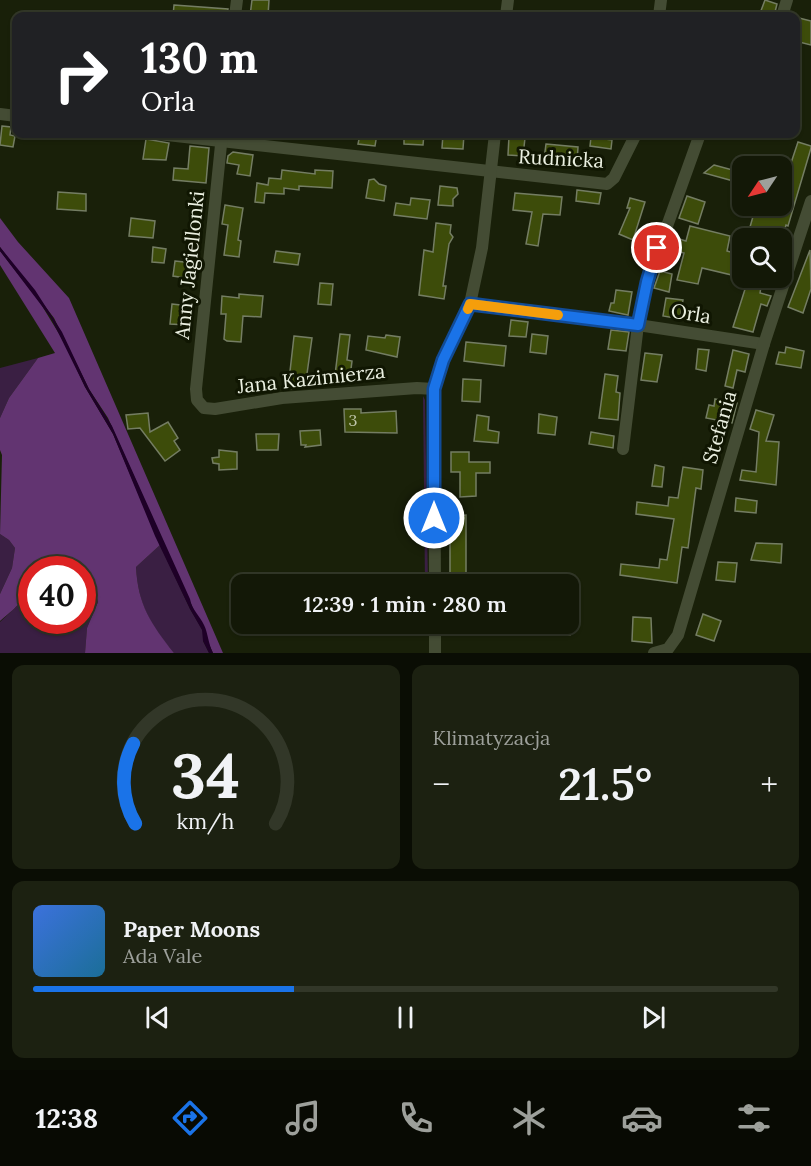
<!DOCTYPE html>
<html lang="pl">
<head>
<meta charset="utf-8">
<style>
  body { margin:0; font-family:Lora,serif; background:#1c2111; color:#f1f3f6; height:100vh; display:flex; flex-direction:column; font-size:22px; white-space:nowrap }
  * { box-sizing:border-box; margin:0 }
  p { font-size:20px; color:#9da09b }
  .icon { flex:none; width:33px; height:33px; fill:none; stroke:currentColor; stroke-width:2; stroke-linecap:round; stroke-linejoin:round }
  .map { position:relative; height:653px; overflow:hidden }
  .sheet { display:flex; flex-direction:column; gap:12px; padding:12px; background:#0a0d04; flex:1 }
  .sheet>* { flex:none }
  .guide { position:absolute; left:12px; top:12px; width:788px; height:126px; border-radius:12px; box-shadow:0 2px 4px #0004,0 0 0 2px #323728; background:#202124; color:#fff; overflow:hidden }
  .needle { width:39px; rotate:235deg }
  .fabs { position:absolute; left:732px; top:156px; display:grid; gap:12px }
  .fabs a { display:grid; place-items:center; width:60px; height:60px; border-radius:12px; background:#131807; box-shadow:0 2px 4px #0004,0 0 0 2px #323728; font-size:30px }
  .speed { position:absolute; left:18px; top:556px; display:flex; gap:12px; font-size:30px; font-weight:700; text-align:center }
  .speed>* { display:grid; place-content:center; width:78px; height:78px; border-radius:50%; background:#131807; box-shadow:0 2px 4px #0004,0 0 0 2px #323728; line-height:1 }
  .speed .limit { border:9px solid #d22; background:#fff; color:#111 }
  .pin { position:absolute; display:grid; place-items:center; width:51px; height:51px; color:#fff; margin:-26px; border:3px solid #fff; border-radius:50%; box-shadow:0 2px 6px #0007 }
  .me { position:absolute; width:66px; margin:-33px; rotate:0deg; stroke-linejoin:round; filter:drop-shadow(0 0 4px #0008) }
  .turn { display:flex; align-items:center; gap:21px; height:126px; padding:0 30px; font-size:27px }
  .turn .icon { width:78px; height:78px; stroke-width:2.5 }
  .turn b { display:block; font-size:42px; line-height:51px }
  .big { font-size:45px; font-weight:600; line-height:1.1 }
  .sheet .tile { flex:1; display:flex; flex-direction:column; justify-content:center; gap:9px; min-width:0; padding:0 21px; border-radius:12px; background:#1c2111 }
  .sheet .dial { align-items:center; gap:0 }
  .dial svg { height:156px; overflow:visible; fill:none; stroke:#323728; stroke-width:7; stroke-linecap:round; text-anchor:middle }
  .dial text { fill:#f1f3f6; stroke:none }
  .song { display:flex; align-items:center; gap:18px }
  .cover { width:72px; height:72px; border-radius:9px; background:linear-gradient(135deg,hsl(220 70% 55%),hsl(200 70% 35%)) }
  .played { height:6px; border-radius:3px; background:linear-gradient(90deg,#1a73e8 35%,#323728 35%) }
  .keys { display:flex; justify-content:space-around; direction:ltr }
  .heat { display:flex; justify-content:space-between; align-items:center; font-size:33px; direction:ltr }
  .sheet .tiles { flex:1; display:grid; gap:12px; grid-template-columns:1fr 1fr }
  .tile:last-child { grid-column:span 2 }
  .trip { position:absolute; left:231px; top:574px; width:348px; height:60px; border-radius:12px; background:#131807; box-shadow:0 2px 4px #0004,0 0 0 2px #323728; font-weight:600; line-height:60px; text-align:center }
  .tab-bar { display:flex; height:96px; justify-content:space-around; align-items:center; background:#080a03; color:#9da09b }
  .tab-bar .icon { width:42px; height:42px }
  .tab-bar .active { color:#1a73e8 }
  .tab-bar b { font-size:27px; color:#f1f3f6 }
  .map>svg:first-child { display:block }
  .green { fill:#3a1f43 }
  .forest { fill:#623471 }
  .water { fill:#1e0027 }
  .building { fill:#3d4c0a; stroke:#747d63; stroke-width:1.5 }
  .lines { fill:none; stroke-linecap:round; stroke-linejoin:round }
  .minor { stroke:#444c34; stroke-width:12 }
  .route-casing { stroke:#114b97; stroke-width:15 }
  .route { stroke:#1a73e8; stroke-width:10 }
  .slow { stroke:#f59e0b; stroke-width:10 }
  .labels { text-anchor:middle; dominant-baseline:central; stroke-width:6; stroke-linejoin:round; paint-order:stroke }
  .number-label { font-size:16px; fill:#c0c7ab }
  .street-label { font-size:20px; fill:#ebf0e1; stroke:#101602 }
</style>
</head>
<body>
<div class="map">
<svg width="811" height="653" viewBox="0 0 811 653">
  <rect width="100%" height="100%" fill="#192009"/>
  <g class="green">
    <polygon points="38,358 9,398 0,418 0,368"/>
    <polygon points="423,396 425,400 428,585 425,585"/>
    <polygon points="0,534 9,540 15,548 12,568 0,594"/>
    <path d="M160,545L190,609L203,631V641L209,653H174C150,625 138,604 136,567Z"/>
    <polygon points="94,586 98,602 87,628 85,653 0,653 0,622 17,606 31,587 32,621 82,621 83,587"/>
  </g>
  <g class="forest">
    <polygon points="0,218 18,242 69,298 223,653 213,653 108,418 89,389 54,318 0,247"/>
    <path d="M0,251L39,301L64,342L85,387L113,434L160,545L136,567C138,605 151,624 174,653H85L87,628L98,602L94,586L83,587L82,570H32C31,596 19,605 0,621V594L12,568L15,548L9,540L0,534L2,455L0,450V418L9,398L38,358L55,353L0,265Z"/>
  </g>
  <path class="water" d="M0,247L35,290L62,332L89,389L112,426L190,599C192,610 200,616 204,625C208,633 208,643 213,653H209L203,641L202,630L190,609L155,536L113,434L85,387L51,318L0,251Z"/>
  <g class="building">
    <polygon points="252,0 269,0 268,16 250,16"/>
    <polygon points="765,0 777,4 774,16 759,16"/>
    <polygon points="174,5 228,9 227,16 173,16"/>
    <polygon points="795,17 811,21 811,45 795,41"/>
    <polygon points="2,126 11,127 10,135 15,136 13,147 0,145"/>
    <polygon points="360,134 377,134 375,146 358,144"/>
    <polygon points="404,134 424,134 423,145 404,144"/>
    <polygon points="443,134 464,134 463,149 442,148"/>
    <polygon points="509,136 525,138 523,156 508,155"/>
    <polygon points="591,137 612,140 611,149 590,146"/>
    <polygon points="146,139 169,143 166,160 143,159"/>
    <polygon points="798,142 811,146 811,148 788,226 786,225 782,238 765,238 767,231 750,227 756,206 782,206 782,170 788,172"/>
    <polygon points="546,144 578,147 577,163 544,159"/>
    <polygon points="190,146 209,148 206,183 173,180 174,168 188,169"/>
    <polygon points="233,152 253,155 250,176 237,174 239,165 227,163 228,156"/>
    <polygon points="714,165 740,172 737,182 704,173"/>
    <polygon points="282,170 315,174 315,170 333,171 332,188 299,186 299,190 284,188 284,194 265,193 264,203 255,202 257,183 268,185 269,178 281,179"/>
    <polygon points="374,179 379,184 386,186 384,201 366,198 369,180"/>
    <polygon points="440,186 457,188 458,194 453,199 453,206 438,205"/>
    <polygon points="577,190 601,193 599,204 576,201"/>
    <polygon points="58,192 86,194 86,211 57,209"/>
    <polygon points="515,193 562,197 560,215 543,214 538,246 526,244 532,212 513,210"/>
    <polygon points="687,196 705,202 698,224 679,218"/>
    <polygon points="411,198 430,200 427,219 394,215 396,203 410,205"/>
    <polygon points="630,198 645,202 633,240 619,234 630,208 627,208"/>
    <polygon points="225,205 243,208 238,240 241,241 239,257 224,255 228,225 222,224"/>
    <polygon points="131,218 155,221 153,238 129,236"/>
    <polygon points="436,223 451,225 450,233 453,237 449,244 443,286 446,286 444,299 419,295 424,250 433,252"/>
    <polygon points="690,226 730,236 727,251 741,255 736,276 702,268 698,284 677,280 684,253 669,249 672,237 686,241"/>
    <polygon points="153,247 166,249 164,263 152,262"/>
    <polygon points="810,250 811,289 803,313 788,307"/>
    <polygon points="276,251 300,254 298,265 274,262"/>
    <polygon points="175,261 193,263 192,279 173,276"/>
    <polygon points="660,271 672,274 669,292 654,288"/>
    <polygon points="320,283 333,284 331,305 318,304"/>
    <polygon points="747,283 761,287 760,293 771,296 767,306 761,304 753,332 733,327"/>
    <polygon points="616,290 632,292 628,315 609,311 611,303 614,303"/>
    <polygon points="239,294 263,296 261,317 243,316 241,342 227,341 224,339 226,314 221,314 222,296 239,298"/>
    <polygon points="666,298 683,300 680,319 663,316"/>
    <polygon points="172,304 189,306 187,325 170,324"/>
    <polygon points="511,320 528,322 526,337 509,336"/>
    <polygon points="611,330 629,332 626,351 608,349"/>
    <polygon points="340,334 350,335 347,360 352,361 350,377 335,375"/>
    <polygon points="532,334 548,336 546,354 530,352"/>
    <polygon points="386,335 400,337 397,357 366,350 368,336 385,338"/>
    <polygon points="294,336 312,338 305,388 288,389"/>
    <polygon points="466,342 506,346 504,366 464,361"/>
    <polygon points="786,347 804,351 801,368 776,364 779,352 785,353"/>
    <polygon points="698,349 709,350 706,371 696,369"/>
    <polygon points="733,350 749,354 745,372 737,370 733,388 725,386"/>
    <polygon points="645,353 662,355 657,382 641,380"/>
    <polygon points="605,374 618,376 616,392 620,393 618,420 599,418"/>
    <polygon points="463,379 481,380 480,402 462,401"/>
    <polygon points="715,399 737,403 732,423 706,418 709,405 714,406"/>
    <polygon points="344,409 361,409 361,413 396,411 397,433 345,432"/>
    <polygon points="756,410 774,415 766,441 779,442 776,485 740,480 742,470 756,472 759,432 750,429"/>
    <polygon points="148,413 150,432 168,422 178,438 174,441 180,450 165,461 140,428 128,429 126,415"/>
    <polygon points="539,414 557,417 555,435 538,433"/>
    <polygon points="477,415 489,417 488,430 499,432 498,443 474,441"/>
    <polygon points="320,430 321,445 305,447 306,445 301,445 300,431"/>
    <polygon points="591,432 614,436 613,448 589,444"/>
    <polygon points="256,434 279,434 278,450 257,450"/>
    <polygon points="219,450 237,452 237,469 219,470 219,464 213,463 212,458 219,457"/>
    <polygon points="451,452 469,452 469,462 490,462 490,473 476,473 476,496 460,497 460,472 451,472"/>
    <polygon points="655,465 664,467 662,487 652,486"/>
    <polygon points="683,467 703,470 701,489 696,488 688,548 682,547 677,583 620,575 621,564 659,568 660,559 667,560 674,519 636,514 637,502 668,506 669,497 678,498"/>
    <polygon points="736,498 757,501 756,513 735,511"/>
    <polygon points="466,515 466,585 450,585 450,516"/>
    <polygon points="756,543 782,544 781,563 751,560"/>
    <polygon points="718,562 737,563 735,582 716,580"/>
    <polygon points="703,614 721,621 714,641 696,635"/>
    <polygon points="633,617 651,618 652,643 632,641"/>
    <polygon points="552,624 570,624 570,635 552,634"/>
  </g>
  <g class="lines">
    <g class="minor">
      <polyline points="235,16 237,0"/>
      <polyline points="506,16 508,0"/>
      <polyline points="659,16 661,0"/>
      <polyline points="782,16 787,0"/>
      <polyline points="0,114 16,116"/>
      <polyline points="158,134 607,184 614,178 636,134"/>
      <polyline points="222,135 196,389 197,400 204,408 215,409 282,398 417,388 434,389"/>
      <polyline points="470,304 638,325 764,344"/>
      <polyline points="623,449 638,325 647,282 700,134"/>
      <polyline points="435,585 434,389 443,360 470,304 482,248 495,134"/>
      <polyline points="435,624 435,653"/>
      <polyline points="654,653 668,649 678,635 764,344 811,201"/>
    </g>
  </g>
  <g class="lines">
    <g class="route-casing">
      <polyline id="route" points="434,518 434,389 443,360 470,304 638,325 647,282 657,248"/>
    </g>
    <use href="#route" class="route"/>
    <polyline class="slow" points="468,309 470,304 558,315"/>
  </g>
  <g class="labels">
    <g class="number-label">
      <text x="353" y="420">3</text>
    </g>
    <g class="street-label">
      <text transform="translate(561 158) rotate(3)">Rudnicka</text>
      <text transform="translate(189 265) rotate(-84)">Anny Jagiellonki</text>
      <text transform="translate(691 313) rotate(9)">Orla</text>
      <text transform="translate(311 378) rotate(-6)">Jana Kazimierza</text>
      <text transform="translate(719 427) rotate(-74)">Stefania</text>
    </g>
  </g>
</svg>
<div class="fabs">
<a><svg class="needle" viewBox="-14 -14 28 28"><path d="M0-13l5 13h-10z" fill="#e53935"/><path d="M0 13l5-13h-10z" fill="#9da09b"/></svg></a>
<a><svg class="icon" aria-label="search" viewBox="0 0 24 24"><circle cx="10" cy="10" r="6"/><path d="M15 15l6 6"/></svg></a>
</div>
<div class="speed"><div class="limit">40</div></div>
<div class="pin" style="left:657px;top:248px;background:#d93025"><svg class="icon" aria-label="arrive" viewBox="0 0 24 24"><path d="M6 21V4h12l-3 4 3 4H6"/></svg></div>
<svg class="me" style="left:434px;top:518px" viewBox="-20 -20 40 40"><circle r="17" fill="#1a73e8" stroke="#fff" stroke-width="3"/><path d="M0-11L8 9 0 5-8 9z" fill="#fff"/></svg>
<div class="trip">12:39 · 1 min · 280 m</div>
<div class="guide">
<div class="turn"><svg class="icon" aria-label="right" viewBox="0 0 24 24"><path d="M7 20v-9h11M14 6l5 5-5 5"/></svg><div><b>130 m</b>Orla</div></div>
</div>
</div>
<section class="sheet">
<div class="tiles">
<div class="tile dial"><svg viewBox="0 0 100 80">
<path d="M14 69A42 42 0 1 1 86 69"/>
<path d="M14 69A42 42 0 0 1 13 28" stroke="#1a73e8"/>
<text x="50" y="56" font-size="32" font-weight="700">34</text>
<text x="50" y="72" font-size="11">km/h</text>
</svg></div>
<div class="tile"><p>Klimatyzacja</p>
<div class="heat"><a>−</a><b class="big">21.5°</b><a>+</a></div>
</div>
<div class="tile">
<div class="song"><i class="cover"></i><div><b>Paper Moons</b><p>Ada Vale</p></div></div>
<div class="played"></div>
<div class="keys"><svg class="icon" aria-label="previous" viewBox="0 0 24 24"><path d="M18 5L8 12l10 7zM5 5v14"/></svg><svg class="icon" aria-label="pause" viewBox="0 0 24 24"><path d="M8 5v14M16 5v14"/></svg><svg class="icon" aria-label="next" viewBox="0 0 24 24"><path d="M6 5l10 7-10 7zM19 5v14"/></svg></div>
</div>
</div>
</section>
<nav class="tab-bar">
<b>12:38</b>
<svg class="icon active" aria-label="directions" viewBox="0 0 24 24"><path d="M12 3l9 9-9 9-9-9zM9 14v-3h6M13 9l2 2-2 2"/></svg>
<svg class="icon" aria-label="music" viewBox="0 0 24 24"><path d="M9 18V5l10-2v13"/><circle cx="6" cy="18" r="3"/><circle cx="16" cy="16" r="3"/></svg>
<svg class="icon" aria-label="phone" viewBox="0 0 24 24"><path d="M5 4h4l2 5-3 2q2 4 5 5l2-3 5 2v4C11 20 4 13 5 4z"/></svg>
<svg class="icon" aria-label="climate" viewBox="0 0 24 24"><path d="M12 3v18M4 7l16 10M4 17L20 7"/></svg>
<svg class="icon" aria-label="car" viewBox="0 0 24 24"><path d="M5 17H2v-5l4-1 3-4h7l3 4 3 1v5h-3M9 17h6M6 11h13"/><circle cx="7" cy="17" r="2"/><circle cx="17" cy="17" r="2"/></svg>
<svg class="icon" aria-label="filters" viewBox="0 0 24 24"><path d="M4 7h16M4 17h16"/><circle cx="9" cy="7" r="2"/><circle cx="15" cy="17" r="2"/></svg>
</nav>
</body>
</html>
